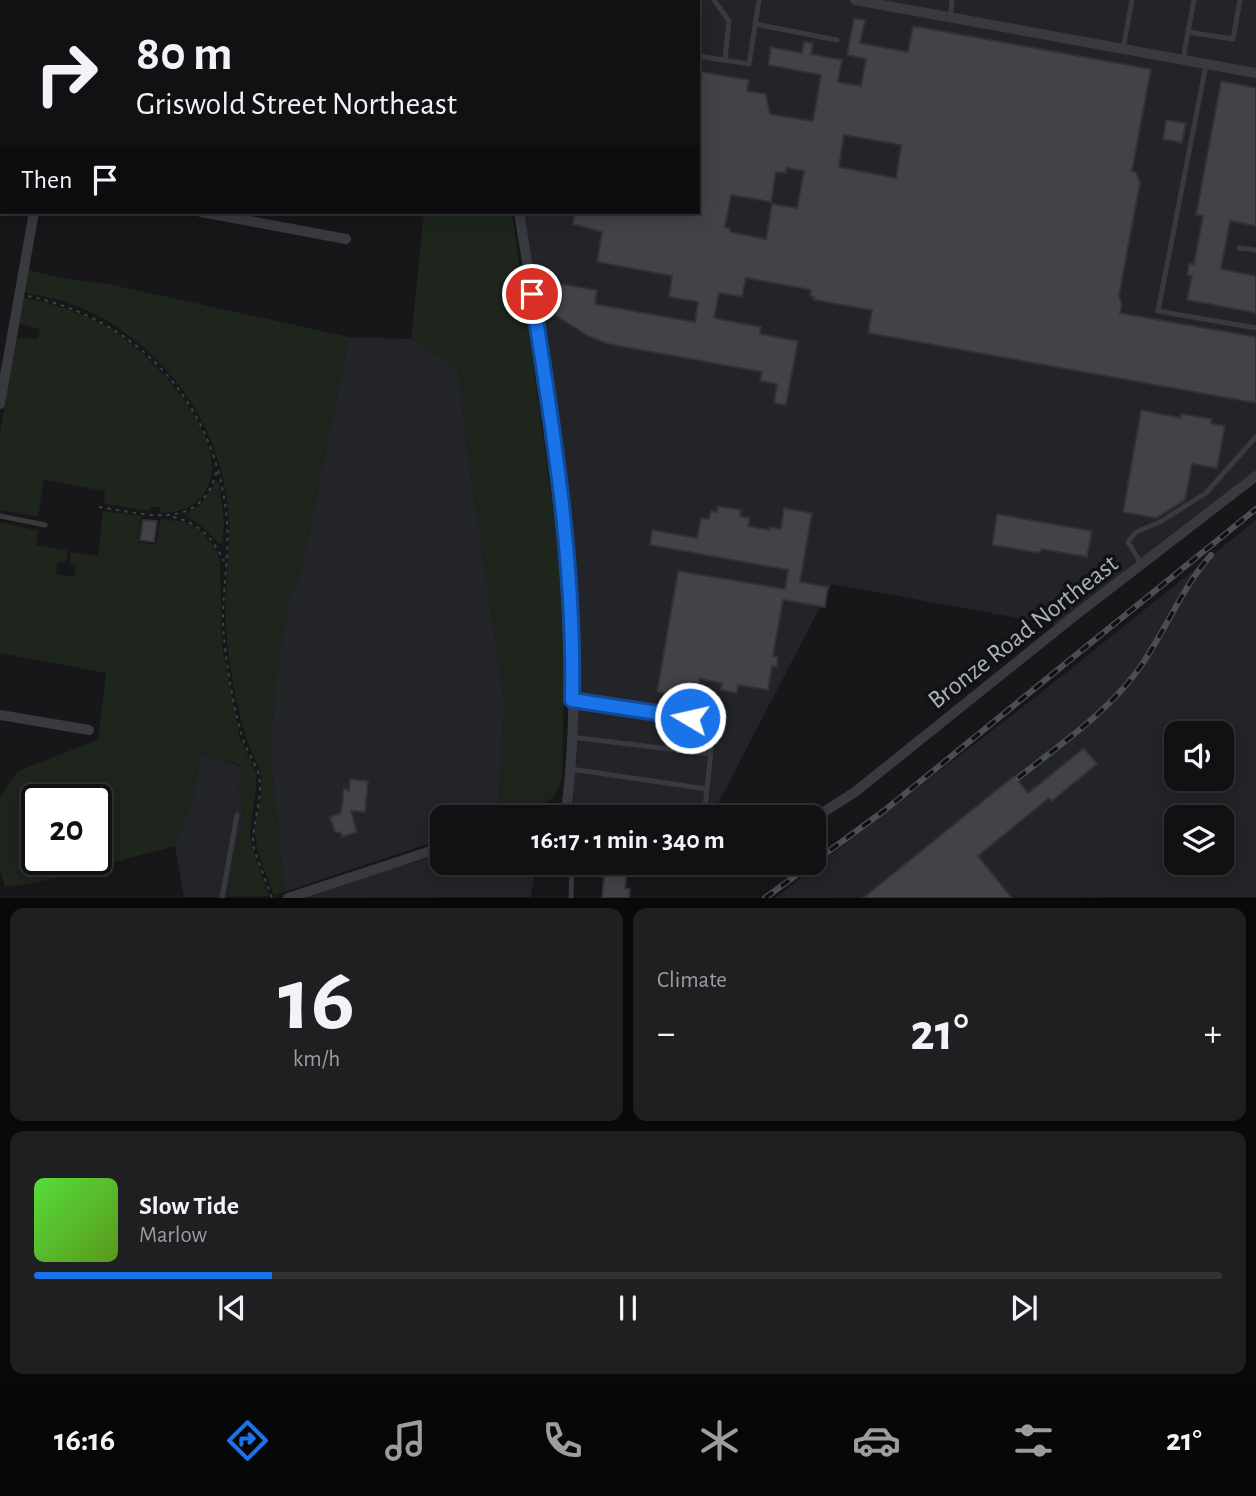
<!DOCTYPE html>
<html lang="en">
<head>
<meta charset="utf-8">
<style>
  body { margin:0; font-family:"Alegreya Sans",sans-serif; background:#1e1f21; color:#f1f3f6; height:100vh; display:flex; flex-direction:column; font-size:26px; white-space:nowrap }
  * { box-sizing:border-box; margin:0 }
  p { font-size:23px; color:#9c9da0 }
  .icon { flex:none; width:38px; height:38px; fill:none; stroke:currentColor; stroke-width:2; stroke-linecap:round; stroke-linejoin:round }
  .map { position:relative; height:898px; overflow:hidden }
  .drawer { display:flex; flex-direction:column; gap:10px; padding:10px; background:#09090a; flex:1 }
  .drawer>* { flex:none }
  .hud { position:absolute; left:0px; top:0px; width:700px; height:214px; box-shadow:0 4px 18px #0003,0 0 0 2px #303133; background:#111113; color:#f1f3f6; overflow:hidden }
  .controls { position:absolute; left:1164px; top:721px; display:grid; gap:14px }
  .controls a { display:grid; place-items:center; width:70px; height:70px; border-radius:14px; background:#111113; box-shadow:0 4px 18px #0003,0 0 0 2px #303133; font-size:35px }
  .speed { position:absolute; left:21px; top:784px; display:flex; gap:14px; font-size:35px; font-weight:700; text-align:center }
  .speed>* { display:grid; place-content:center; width:91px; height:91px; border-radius:50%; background:#111113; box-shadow:0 4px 18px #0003,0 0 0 2px #303133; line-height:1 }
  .speed .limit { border:4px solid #111; border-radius:10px; background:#fff; color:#111 }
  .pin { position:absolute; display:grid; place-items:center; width:60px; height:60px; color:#fff; margin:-30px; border:4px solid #fff; border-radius:50%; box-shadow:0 2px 7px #0007 }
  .me { position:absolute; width:77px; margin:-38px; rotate:279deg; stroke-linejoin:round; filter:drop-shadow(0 0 5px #0008) }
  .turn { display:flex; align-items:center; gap:24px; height:147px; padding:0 21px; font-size:32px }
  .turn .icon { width:91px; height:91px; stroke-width:2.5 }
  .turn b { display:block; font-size:49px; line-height:60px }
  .then { display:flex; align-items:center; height:66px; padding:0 21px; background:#0003; gap:14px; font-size:26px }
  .big { font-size:52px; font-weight:700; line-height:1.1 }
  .drawer .widget { flex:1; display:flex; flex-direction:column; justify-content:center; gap:10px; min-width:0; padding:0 24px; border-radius:14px; background:#1e1f21 }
  .drawer .dial { align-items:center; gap:0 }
  .dial b { font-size:91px; line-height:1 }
  .song { display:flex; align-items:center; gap:21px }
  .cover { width:84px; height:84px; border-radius:10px; background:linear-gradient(135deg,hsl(110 70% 55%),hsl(90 70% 35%)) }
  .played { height:7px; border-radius:4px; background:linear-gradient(90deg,#1a73e8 20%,#303133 20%) }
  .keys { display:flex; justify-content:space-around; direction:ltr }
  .heat { display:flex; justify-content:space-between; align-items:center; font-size:38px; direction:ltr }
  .drawer .tiles { flex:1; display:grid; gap:10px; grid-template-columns:1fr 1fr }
  .widget:last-child { grid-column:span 2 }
  .trip { position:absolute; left:430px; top:805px; width:396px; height:70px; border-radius:14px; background:#111113; box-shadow:0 4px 18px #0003,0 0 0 2px #303133; font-weight:700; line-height:70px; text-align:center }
  .menu { display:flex; height:112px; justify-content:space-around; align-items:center; background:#070708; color:#9c9da0 }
  .menu .icon { width:49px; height:49px }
  .menu .selected { color:#1a73e8 }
  .menu b { font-size:32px; color:#f1f3f6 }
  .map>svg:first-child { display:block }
  .built { fill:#232427; fill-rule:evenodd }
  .green { fill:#1d251d; fill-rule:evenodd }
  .building { fill:#414347; stroke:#313236; stroke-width:2; fill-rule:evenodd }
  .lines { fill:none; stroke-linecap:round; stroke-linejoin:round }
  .path { stroke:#3e4146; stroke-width:2; stroke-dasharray:3.5 5; stroke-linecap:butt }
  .service { stroke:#383a3f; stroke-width:5 }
  .minor { stroke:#383a3f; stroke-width:10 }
  .rail-casing { stroke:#4b4e54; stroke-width:6 }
  .rail { stroke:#121215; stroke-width:3.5; stroke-dasharray:10; stroke-linecap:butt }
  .route-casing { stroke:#114b97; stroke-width:18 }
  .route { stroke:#1a73e8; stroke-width:12 }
  .labels { text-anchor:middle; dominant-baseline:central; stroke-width:7; stroke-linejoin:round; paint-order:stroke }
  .street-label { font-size:26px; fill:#a8b1ba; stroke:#121215 }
</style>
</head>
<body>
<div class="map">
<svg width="1256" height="898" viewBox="0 0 1256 898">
  <rect width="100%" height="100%" fill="#171719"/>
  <g class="built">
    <polygon points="487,0 1256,0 1256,476 1062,626 832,584 711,817 598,817 566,812 573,662 567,538 519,212 698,212 698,2"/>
    <polygon points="349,337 411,339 459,369 468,453 505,703 499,799 501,817 443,817 443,839 284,892 270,755 275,685 288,602 300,573"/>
    <path d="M1256,520V897L775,898L1042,692ZM1176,733H1222V779H1176ZM1176,817H1222V863H1176Z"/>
    <polygon points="200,755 236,764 244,771 238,783 244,812 227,897 184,897 175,846 192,800"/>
    <polygon points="443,854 443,863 536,863 531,897 290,898"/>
  </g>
  <g class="green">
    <path d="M424,212H512L557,538L565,643L562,779C560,783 558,791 555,795C547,806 514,817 501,817L499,799L505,703L468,453L459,369L411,339Z"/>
    <path d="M28,270L73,280L108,284L349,337L300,573L288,602L275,686L270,755L284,892L274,895C267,875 254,850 255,829C257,812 264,794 261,777C259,763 250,751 246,738C236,705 228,662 226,628C224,593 230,557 229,522C226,428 162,339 74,305C58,299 41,296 23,292Z"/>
    <path d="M22,297C61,306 99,317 130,343C165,370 237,450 203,495C192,509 177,513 160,513V507H150V511L104,504L105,491L44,480L38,517L0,510V433L16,338L38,339L40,329L18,323Z"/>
    <polygon points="216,481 219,483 224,521 222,544 218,543 202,526 185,515 201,504"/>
    <path d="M103,511L141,516L138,542L156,545L160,519L185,522L200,530L215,548L220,560L222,646L240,738L256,773V788L250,833L252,847L269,896L227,897L244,812L238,783L244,771L236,763L200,755L192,800L175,846L39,882L5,887L0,869V797L18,771L98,740L106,673L0,653V522L38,531L36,545L68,551L65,563L58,562L56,574L74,577L76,566L70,564L71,552L98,556ZM37,800H96V859H37Z"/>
  </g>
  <g class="building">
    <path d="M854,18L865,20L860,43L908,52L913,26L1151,69L1132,171L1136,172L1140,183L1119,296L1122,304L1120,313L1256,337V403L868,333L872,310L814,300V297L810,296L811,290L746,278L742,297L719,293L714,318L761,327L760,334L798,341L786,405L774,403L777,384L760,381L762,372L608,344L588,336L555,315L561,284L597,290L595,304L695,322L698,302L669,297L672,276L597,262L602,232L573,224L575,212H698V71L749,80L747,91L766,94L770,114L813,121L821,75L768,65L771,47L802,53L804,42L813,43L811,54L842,60L838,82L861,86L866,59L847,55ZM844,135L901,145L896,178L839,167ZM787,168L804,171L797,208L772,204L766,239L730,232V228L725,227L731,195L771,202L776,172L786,173Z"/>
    <polygon points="1221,81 1256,88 1256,226 1230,221 1221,269 1256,276 1256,313 1187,300 1192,276 1187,275 1189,264 1194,264 1203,216 1196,215"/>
    <polygon points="1166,120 1186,123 1182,143 1163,139"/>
    <polygon points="1141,410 1181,418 1181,414 1212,419 1211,423 1225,426 1217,468 1192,464 1185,500 1156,518 1123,512"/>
    <polygon points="718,506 741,510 740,516 750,518 748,526 770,530 770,527 781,529 784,508 812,513 800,582 828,587 825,607 783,600 773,656 778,657 777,667 772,666 768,690 738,685 737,693 721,690 722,683 700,679 697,699 657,692 678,571 785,589 788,570 650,545 652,530 697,538 701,518 709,519 711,511 717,512"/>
    <polygon points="997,514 1092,531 1087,557 1041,549 1040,553 992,545"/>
    <polygon points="143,520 157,521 154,542 140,540"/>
    <polygon points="1084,748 1097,764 1052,801 1049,798 978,856 1012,898 863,898 1014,776 1028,793"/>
    <polygon points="350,779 368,781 365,812 351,811 357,832 342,837 341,833 335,832 330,817 341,813 344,788 349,791"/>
    <polygon points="592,863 628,863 625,888 630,889 629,898 602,898 604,877 591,875"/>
  </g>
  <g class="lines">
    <g class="path">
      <path d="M28,296C141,320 217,405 227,521C230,560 220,599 224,638C227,668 234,713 244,742C248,753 256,764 259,776C263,796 254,819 253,839L254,849L272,898"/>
      <path d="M99,507C147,514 201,533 217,470"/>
      <path d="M173,517C199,523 212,537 224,561"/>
    </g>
    <g class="service">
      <polyline points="500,0 500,2"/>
      <polyline points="714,0 729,21 725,60"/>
      <polyline points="950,18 952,0"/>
      <polyline points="755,24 837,40"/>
      <polyline points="1188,32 1233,39 1240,0"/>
      <polyline points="1123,49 1132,0"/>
      <polyline points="698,56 749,64 759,0"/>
      <polyline points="1183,59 1194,0"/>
      <polyline points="1206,65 1158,311 1256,328"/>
      <polyline points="1239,248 1256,250"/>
      <polyline points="0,516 45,525"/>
      <polyline points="1142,565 1128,542 1136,532 1160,522 1206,493 1256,437"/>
      <polyline points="573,701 714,722 704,817"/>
      <polyline points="571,737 711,754"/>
      <polyline points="571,769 707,789"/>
      <polyline points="222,898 237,815"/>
      <polyline points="571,898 572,863"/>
    </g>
    <g class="minor">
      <polyline points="487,0 487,2"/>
      <polyline points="855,0 1256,73"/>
      <polyline points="72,2 73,0"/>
      <polyline points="275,2 276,0"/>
      <polyline points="0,10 2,10"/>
      <polyline points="0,176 2,176"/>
      <polyline points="201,212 346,239"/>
      <path d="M519,212C550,409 591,611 566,812"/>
      <polyline points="0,404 34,212"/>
      <polyline points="0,715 89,730"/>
      <polyline points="547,817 566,812 598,817"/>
      <polyline points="814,818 855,792 1073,617 1256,476"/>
      <polyline points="288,898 443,847"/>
    </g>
    <g class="rail-casing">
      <g id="rail">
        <path d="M1018,778C1058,746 1104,715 1135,674C1164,636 1179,591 1211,555"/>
        <polyline points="814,862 885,810 1256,509"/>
        <polyline points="765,898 813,863"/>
      </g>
    </g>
    <use href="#rail" class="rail"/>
  </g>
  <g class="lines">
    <g class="route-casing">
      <path id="route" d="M532,294C553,429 575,563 572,700L690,718"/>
    </g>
    <use href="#route" class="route"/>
  </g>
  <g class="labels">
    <g class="street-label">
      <text transform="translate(1023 632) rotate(-38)">Bronze Road Northeast</text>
    </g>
  </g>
</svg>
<div class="controls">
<a><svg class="icon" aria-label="sound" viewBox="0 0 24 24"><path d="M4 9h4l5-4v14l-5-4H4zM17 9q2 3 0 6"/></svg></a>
<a><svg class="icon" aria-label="layers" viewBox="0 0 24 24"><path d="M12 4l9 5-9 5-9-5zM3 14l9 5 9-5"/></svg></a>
</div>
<div class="speed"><div class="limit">20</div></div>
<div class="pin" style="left:532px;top:294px;background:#d93025"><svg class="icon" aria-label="arrive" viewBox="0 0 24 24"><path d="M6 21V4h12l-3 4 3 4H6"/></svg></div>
<svg class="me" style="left:690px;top:718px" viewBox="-20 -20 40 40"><circle r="17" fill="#1a73e8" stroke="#fff" stroke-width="3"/><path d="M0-11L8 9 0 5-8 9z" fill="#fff"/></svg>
<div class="trip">16:17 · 1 min · 340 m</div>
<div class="hud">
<div class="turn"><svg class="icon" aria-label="right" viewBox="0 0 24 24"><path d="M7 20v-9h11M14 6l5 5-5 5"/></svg><div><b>80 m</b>Griswold Street Northeast</div></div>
<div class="then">Then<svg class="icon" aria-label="arrive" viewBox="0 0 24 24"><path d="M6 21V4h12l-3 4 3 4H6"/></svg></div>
</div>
</div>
<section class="drawer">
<div class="tiles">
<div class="widget dial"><b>16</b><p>km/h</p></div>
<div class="widget"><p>Climate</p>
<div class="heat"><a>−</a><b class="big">21°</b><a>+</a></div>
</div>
<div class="widget">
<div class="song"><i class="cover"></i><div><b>Slow Tide</b><p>Marlow</p></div></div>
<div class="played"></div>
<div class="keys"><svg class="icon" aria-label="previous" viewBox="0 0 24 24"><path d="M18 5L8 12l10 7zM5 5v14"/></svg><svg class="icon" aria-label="pause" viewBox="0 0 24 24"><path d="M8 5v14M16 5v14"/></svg><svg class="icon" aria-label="next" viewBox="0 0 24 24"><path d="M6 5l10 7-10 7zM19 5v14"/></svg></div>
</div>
</div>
</section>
<nav class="menu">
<b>16:16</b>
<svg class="icon selected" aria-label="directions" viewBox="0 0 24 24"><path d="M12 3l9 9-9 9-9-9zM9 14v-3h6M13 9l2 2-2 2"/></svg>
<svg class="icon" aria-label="music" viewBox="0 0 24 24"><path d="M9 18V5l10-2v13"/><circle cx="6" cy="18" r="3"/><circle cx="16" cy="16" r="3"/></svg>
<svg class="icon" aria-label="phone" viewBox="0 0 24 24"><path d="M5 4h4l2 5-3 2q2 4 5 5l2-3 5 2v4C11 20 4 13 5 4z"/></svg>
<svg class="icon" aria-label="climate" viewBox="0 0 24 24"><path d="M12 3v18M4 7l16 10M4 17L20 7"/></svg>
<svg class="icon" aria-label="car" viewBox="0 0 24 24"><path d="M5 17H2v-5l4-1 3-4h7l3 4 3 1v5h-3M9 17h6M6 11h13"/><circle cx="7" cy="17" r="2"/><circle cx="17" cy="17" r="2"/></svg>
<svg class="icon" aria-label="filters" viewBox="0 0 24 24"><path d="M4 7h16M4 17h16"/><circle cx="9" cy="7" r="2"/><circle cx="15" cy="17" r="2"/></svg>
<b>21°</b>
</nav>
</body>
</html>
